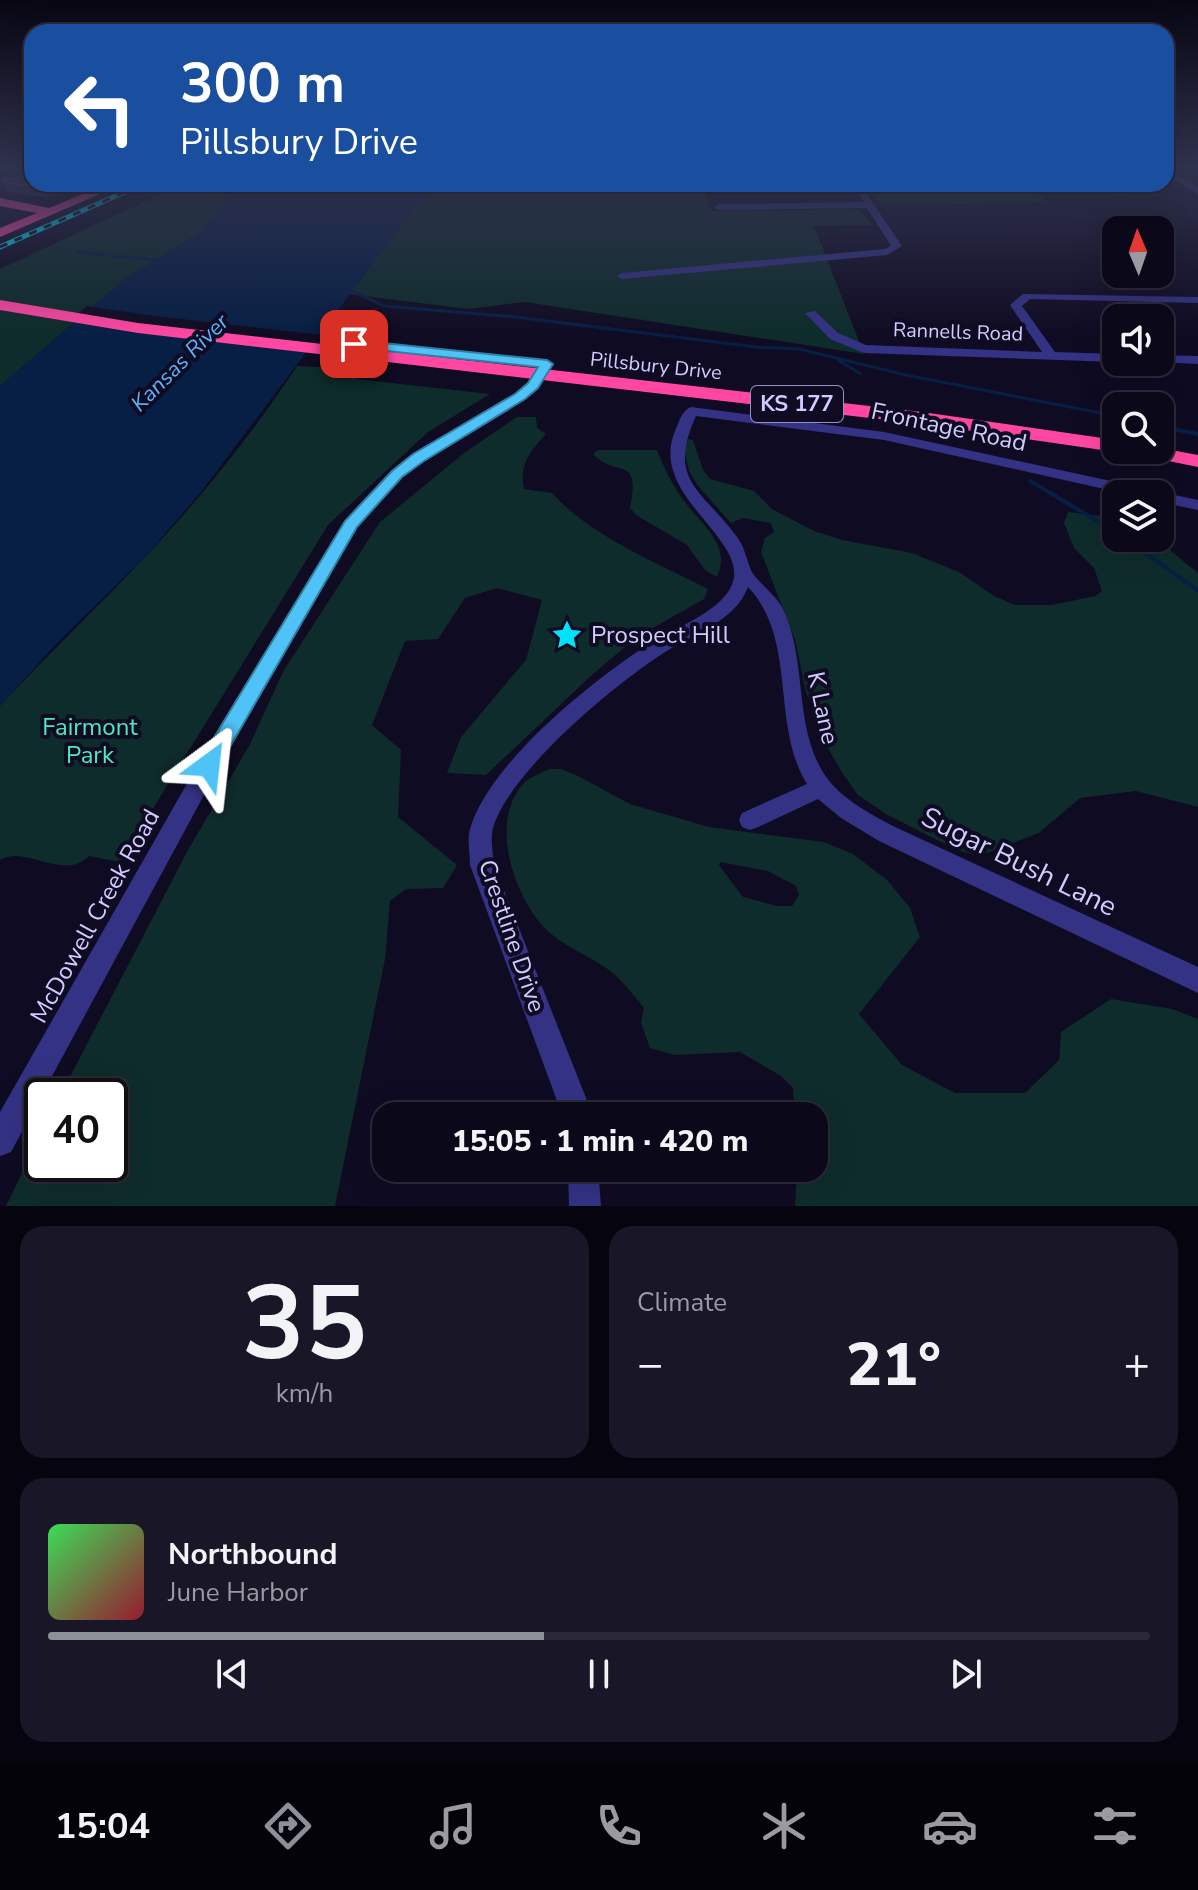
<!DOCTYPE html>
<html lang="en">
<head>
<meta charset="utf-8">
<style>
  body { margin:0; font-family:"Nunito Sans",sans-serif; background:#191627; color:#f1f3f6; height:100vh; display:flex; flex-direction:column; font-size:30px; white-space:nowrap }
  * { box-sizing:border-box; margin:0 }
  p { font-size:26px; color:#9a9aa2 }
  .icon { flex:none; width:44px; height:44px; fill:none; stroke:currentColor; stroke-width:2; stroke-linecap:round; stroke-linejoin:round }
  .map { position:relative; height:1206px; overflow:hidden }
  .details { display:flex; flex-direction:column; gap:20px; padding:20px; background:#06040e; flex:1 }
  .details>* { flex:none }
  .guide { position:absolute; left:24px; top:24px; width:1150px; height:168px; border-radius:24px; box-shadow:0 8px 32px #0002,0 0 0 2px #2b2939; background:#1a4fa0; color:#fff; overflow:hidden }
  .needle { width:52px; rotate:358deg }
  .buttons { position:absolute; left:1102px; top:216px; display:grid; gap:16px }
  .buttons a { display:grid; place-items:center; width:72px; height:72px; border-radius:16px; background:#0b081a; box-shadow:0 8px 32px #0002,0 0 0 2px #2b2939; font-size:40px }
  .speed { position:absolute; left:24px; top:1078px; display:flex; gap:16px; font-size:40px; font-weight:700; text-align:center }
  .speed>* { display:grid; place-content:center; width:104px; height:104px; border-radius:50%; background:#0b081a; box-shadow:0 8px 32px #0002,0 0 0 2px #2b2939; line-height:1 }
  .speed .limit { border:4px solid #111; border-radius:12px; background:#fff; color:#111 }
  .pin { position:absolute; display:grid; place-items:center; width:68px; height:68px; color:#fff; margin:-34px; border-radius:16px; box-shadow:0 4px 12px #0006 }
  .me { position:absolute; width:88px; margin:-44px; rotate:30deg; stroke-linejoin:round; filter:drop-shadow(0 0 6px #0008) }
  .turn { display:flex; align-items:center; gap:28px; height:168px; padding:0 24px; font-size:36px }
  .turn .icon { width:104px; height:104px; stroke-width:2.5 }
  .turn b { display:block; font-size:56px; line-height:68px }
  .big { font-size:60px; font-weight:800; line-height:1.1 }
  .details .card { flex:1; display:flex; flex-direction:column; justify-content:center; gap:12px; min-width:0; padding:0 28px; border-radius:24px; background:#191627 }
  .details .dial { align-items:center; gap:0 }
  .dial b { font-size:104px; line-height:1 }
  .song { display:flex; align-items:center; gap:24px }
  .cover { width:96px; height:96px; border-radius:12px; background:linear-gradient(135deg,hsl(130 70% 55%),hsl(350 70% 35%)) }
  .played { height:8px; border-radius:4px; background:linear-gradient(90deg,#8c9099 45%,#2b2939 45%) }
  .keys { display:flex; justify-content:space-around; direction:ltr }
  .heat { display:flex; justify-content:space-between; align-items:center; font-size:44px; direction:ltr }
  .details .tiles { flex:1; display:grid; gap:20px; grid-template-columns:1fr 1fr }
  .card:last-child { grid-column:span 2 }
  .trip { position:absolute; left:372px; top:1102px; width:456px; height:80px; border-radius:24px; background:#0b081a; box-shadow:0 8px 32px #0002,0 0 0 2px #2b2939; font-weight:800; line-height:80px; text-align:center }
  .menu { display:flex; height:128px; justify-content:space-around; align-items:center; background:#04030a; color:#9a9aa2 }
  .menu .icon { width:56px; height:56px }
  .menu .current { color:#8c9099 }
  .menu b { font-size:36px; color:#f1f3f6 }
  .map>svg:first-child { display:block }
  .green { fill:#0e2c2b; fill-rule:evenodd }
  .water { fill:#071f45 }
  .pier { fill:#0f0b22 }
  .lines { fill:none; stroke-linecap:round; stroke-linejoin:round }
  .stream-far1 { stroke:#071f45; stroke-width:3 }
  .stream { stroke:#071f45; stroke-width:4 }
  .minor { fill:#343285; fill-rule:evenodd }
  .highway { fill:#ff47a2; fill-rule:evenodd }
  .rail-casing { stroke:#00e2f7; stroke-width:5 }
  .rail { stroke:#0f0b22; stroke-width:3; stroke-dasharray:8; stroke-linecap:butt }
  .wall { fill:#2b2351 }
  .shaded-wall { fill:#191236 }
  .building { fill:#3d3564; stroke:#544d7c; stroke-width:2 }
  .route { fill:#4fc3f7; stroke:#337fa1; stroke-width:2 }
  .labels { text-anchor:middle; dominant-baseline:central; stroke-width:8; stroke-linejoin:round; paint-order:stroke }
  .far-street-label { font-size:20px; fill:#d1ccff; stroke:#0f0b22 }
  .far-water-label { font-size:22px; font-style:italic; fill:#5ab5ff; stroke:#0f0b22 }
  .shield { fill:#0f0b22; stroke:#9792bd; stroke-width:2 }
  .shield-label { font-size:22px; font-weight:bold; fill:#d1ccff }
  .street-label { font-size:24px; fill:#d1ccff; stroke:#0f0b22 }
  .poi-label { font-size:24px; fill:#d1ccff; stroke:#0f0b22; text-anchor:start }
  .park-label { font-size:24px; fill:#4ee9c0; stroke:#0f0b22 }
  .near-street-label { font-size:28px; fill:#d1ccff; stroke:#0f0b22 }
</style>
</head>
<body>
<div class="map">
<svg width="1198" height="1206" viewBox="0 0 1198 1206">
  <rect width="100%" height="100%" fill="#0f0b22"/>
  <g class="green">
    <polygon points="183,184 248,184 222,206 203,230 124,280 0,386 0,269"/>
    <polygon points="433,184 702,184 711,211 859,209 873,225 814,226 864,354 525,302 468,309 348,294"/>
    <polygon points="865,184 1026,184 1049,203 881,205"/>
    <path d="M297,366L349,368L357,379L490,394L428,432L328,525L120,862L89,856C63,882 26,844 0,860V706C47,655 97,608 145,557C200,499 253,433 297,366Z"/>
    <path d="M517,417H536L537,428L546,434C529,452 519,465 524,489L552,493C592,537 656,562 708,589L704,599L637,637L594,673L486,775L447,773L461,737L526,660L542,600L497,588L465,598L438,639L405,641L372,725L401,750L398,817L457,865L443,888L406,889L390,901L385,959L335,1206H6L42,1132V1164H110V1096H60L188,850L249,746L284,670L380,522L464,453Z"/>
    <polygon points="688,439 693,440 703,470 710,479 754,491 772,509 814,531 842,540 912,553 959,572 994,596 1015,605 1052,605 1095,596 1102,591 1094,568 1074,548 1064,523 1068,512 1116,518 1116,538 1155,538 1198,573 1198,807 1136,791 1080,798 1039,833 979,856 957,850 886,814 858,795 843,774 826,745 806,692 795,640 761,552 765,538 774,532 771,523 743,518 731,523 698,486 689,471 683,445"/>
    <path d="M598,450H657C664,468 673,486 684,501C701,524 732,545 717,577L705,570L687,545L636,515L630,508C641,453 616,479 593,454Z"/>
    <path d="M550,769H561L580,777L630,804L709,827L824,842L853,854L887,880L910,908L920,937L859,1014L902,1065L955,1093H1025L1059,1060L1061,1032L1111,999L1172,1009L1198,1019V1206H795L797,1168H814V1116H795L793,1088L781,1076L740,1052L674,1055L650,1048L641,1023L644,1008C635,997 626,985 615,975C595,957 568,950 548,931C515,900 488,823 523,784C529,777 541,773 550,769ZM720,862L768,871L796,886L799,895L792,906H777L743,897L719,865Z"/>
  </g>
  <polygon class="water" points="248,184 433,184 201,492 145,557 58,642 0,706 0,386 124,280 203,230 222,206"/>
  <polygon class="pier" points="87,306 155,316 322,335 311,352 69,321"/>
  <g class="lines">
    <g class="stream-far1">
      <polyline points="77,252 157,260"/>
      <polyline points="348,289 384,306 516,317 756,347 799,349 906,375 1116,416"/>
      <polyline points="838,360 861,374"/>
      <polyline points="1160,426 1178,430"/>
    </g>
    <g class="stream">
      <polyline points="1168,428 1198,434"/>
      <polyline points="1030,481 1116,532"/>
      <polyline points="1125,538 1198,591"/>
    </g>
    <g class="minor">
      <polygon points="1166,169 1198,187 1198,194 1166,175"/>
      <polygon points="852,184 860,184 902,246 887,255 622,279 617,276 622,273 885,249 891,246 867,208 719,210 714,207 719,204 864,202"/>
      <polygon points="1023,294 1198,297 1198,303 1030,299 1022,306 1055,352 1116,354 1116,362 864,353 830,339 805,313 815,311 838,333 866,345 1042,352 1010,305"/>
      <polygon points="1160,355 1198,356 1198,364 1157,362 1160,362"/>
      <polygon points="543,361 553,364 538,388 525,400 423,460 402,477 357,527 217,771 11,1152 0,1156 0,1112 201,759 344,522 392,471 413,454 515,394 528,382"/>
      <path d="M691,407L884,432L1148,489L1155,493L1160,492L1198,500V510L1160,502V494H1127L884,440L696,416C666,482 703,490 737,537C745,548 746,558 751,570C755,580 775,594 782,607C807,657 794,718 820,767C835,796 867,812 895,827L1198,967V993L879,841L841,818L818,799L758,827L750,830L742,827L739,820L742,813L807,784C770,724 798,640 748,587C735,622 691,635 662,654C613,686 510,771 493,828C490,840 493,853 494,865L586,1098L590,1116H560L556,1098L470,865C470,853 467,840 470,829C489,763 593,680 649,644C671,630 697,621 717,604C781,550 644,505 675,431C679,422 682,410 691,407Z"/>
      <polygon points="568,1168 598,1168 601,1206 569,1206"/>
    </g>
    <g class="highway">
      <polygon points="107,184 123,184 0,237 0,228 37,213 0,206 0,198 49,208"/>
      <polygon points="0,300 138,323 922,412 1116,440 1116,450 1123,450 1116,452 922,424 138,333 0,310"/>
      <polygon points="1160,448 1198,455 1198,467 1134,454 1131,450"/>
    </g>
    <g class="rail-casing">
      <polyline id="rail" points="0,247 143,184"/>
    </g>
    <use href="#rail" class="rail"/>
  </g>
  <polygon class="wall" points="3,182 79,186 50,198 7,192"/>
  <polygon class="shaded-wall" points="56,184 78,184 79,186 50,198 46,188"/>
  <polygon class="building" points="32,175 32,184 56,184 46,188 3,182 3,179"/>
  <linearGradient id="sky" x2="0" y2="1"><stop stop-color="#080613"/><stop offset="0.5" stop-color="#31344f"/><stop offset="1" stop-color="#31344f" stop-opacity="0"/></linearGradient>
  <rect width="1198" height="336" fill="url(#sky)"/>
  <polygon class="route" points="354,340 547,360 553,364 538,388 525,399 424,461 402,477 357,527 216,771 209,774 201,771 198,765 201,759 345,521 392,471 413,454 515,394 528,383 538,367 349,347 347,344"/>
  <defs>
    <g id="sight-bare" transform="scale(2.4)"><path d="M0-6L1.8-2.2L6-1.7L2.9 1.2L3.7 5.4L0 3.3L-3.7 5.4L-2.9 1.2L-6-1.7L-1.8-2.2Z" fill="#00e2f7" stroke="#0f0b22" stroke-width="2.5" paint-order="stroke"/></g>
  </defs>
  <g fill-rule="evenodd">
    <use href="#sight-bare" x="567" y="635"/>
  </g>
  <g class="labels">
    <g class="far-street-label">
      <text transform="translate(958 332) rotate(2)">Rannells Road</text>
      <text transform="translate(656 366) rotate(6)">Pillsbury Drive</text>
    </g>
    <g class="far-water-label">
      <text transform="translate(180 363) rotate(-45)">Kansas River</text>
    </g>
    <rect class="shield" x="751" y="386" width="92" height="36" rx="6"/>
    <g class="shield-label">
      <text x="797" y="404">KS 177</text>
    </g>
    <g class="street-label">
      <text transform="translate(949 427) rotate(12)">Frontage Road</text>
      <text transform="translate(823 708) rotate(78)">K Lane</text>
      <text transform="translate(95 916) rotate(-61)">McDowell Creek Road</text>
      <text transform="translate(512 936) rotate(71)">Crestline Drive</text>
    </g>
    <g class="poi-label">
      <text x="591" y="635">Prospect Hill</text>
    </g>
    <g class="park-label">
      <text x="90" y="727">Fairmont<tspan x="90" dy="28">Park</tspan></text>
    </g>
    <g class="near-street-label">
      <text transform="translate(1019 862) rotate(26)">Sugar Bush Lane</text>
    </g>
  </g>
</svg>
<div class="buttons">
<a><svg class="needle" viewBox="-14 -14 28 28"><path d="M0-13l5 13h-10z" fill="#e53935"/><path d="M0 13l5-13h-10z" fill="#9a9aa2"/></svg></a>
<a><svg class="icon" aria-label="sound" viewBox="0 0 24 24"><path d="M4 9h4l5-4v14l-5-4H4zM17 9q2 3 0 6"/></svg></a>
<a><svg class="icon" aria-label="search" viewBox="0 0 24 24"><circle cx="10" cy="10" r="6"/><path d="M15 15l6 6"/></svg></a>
<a><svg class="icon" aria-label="layers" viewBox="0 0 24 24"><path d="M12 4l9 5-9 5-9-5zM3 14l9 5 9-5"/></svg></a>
</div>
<div class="speed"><div class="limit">40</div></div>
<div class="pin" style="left:354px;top:344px;background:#d93025"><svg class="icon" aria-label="arrive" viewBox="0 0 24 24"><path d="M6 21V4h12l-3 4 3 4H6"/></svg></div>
<svg class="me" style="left:209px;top:765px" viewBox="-20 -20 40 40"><path d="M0-17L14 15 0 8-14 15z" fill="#4fc3f7" stroke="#fff" stroke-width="4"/></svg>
<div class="trip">15:05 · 1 min · 420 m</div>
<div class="guide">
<div class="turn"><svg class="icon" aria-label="left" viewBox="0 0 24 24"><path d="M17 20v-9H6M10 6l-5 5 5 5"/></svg><div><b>300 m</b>Pillsbury Drive</div></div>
</div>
</div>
<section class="details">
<div class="tiles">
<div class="card dial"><b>35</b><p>km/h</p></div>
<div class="card"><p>Climate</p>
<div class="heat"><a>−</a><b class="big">21°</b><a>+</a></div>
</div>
<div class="card">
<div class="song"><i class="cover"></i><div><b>Northbound</b><p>June Harbor</p></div></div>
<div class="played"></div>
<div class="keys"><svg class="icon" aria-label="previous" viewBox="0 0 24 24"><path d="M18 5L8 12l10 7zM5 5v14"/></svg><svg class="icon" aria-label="pause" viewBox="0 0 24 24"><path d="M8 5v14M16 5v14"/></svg><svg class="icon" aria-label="next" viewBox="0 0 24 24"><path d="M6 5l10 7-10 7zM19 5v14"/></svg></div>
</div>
</div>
</section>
<nav class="menu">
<b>15:04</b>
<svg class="icon current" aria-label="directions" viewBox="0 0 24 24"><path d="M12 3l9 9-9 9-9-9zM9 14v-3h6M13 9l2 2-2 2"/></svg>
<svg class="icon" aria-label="music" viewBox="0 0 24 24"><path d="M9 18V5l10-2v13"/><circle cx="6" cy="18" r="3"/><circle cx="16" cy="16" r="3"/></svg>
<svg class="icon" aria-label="phone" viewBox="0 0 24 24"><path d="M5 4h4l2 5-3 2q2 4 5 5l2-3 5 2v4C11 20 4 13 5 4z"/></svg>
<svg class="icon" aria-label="climate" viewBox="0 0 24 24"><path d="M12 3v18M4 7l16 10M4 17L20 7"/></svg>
<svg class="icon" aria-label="car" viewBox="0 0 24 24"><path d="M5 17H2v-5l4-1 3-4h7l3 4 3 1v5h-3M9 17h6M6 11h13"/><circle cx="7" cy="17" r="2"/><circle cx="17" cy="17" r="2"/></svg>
<svg class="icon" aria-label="filters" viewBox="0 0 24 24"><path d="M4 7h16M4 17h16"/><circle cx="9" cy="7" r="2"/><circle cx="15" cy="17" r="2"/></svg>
</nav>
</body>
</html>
